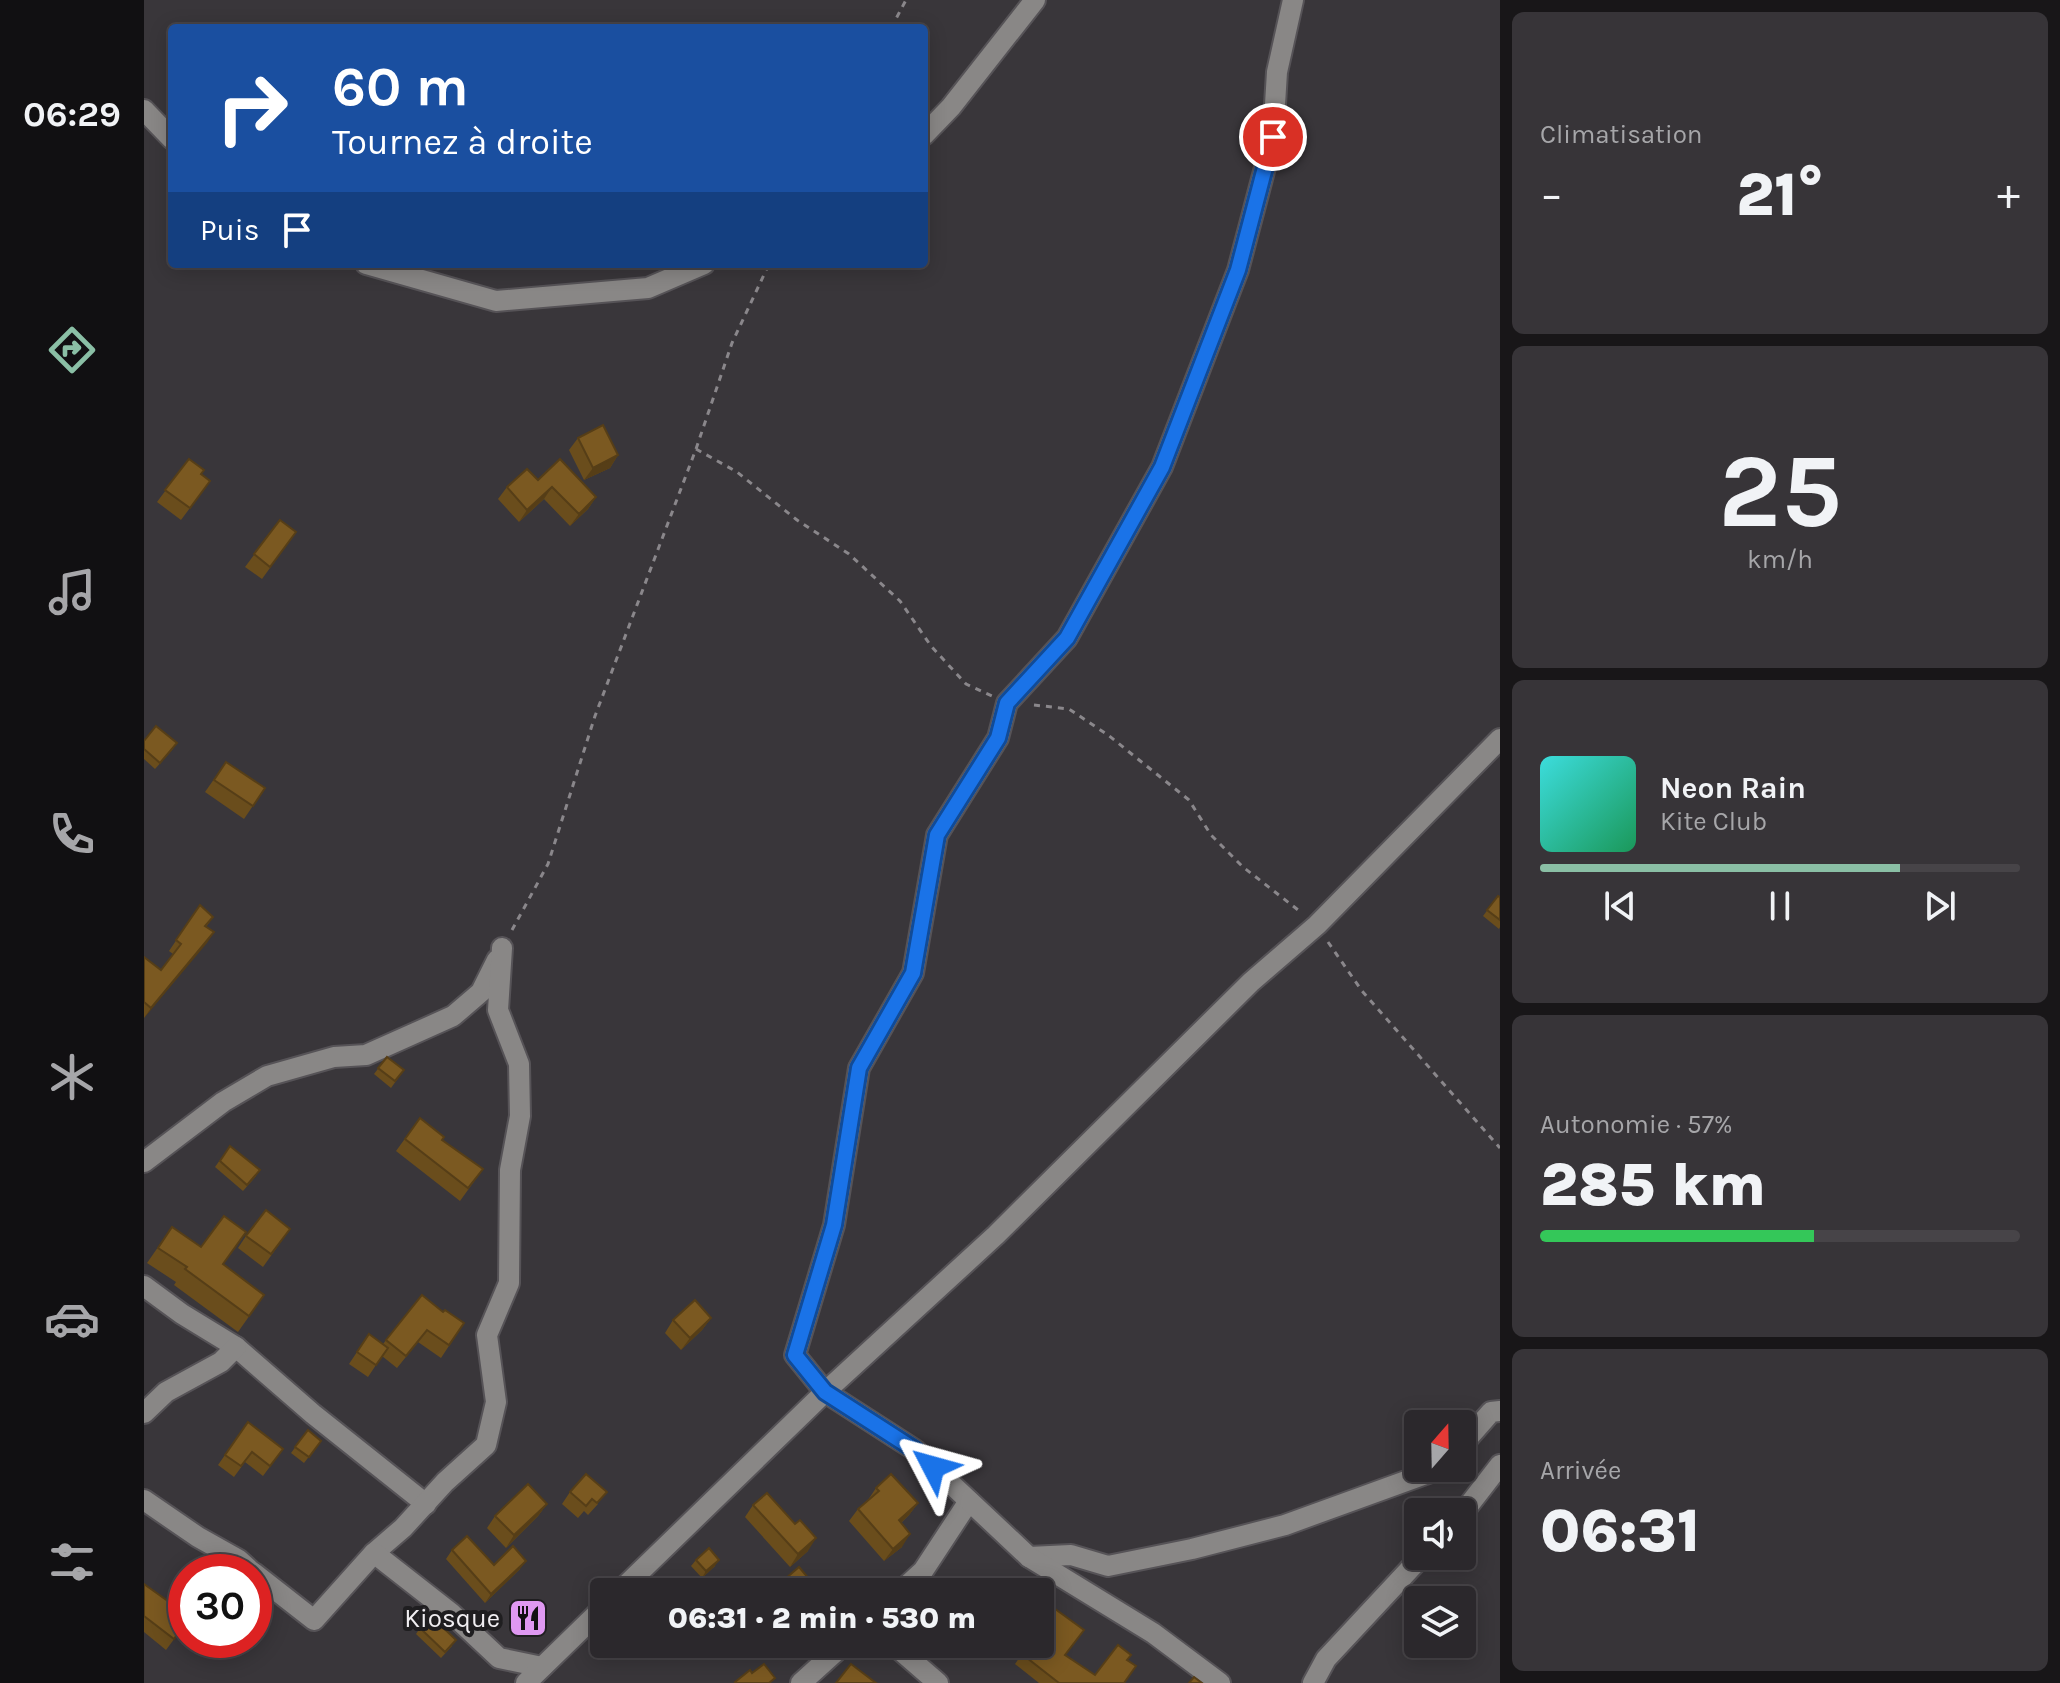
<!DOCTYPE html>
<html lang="fr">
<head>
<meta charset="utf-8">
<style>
  body { margin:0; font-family:Karla,sans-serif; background:#373438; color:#f1f3f6; height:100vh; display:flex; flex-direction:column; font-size:30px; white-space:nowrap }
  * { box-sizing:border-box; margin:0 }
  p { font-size:26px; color:#a6a6a9 }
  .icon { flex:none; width:44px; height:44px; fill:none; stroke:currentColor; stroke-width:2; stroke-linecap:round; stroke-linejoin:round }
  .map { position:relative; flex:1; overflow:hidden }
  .drawer { display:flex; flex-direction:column; gap:12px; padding:12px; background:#181618; width:560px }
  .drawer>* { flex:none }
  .guide { position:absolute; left:24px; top:24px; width:760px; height:244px; border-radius:8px; box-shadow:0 4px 20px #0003,0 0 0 2px #474448; background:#1a4fa0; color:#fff; overflow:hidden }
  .needle { width:52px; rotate:20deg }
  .buttons { position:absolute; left:1260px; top:1410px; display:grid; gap:16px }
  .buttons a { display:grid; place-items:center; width:72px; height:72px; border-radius:8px; background:#2b282c; box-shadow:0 4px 20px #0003,0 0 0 2px #474448; font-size:40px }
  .speed { position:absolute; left:24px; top:1554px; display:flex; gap:16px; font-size:40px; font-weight:700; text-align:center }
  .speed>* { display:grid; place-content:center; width:104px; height:104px; border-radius:50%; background:#2b282c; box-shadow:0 4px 20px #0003,0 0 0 2px #474448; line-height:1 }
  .speed .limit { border:12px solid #d22; background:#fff; color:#111 }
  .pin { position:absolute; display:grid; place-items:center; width:68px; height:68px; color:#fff; margin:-34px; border:4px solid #fff; border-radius:50%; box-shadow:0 2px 8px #0007 }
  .me { position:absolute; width:88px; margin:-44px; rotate:309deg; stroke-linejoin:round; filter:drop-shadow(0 0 6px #0008) }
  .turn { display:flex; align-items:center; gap:28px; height:168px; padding:0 32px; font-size:36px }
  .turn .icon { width:104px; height:104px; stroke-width:2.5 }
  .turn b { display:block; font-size:56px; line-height:68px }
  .then { display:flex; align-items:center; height:76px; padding:0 32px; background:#0003; gap:16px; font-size:30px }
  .big { font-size:60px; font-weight:800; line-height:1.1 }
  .drawer .widget { flex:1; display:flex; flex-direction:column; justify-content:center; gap:12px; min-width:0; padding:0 28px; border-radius:12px; background:#373438 }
  .drawer .dial { align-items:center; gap:0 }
  .dial b { font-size:104px; line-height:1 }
  .song { display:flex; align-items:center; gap:24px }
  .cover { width:96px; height:96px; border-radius:12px; background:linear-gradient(135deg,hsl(180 70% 55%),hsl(150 70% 35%)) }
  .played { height:8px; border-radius:4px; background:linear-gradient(90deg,#8abfa5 75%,#474448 75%) }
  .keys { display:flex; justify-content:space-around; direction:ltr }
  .heat { display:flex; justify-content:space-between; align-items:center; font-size:44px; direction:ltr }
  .charge { height:12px; border-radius:6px; background:linear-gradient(90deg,#34c759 57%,#474448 0) }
  .trip { position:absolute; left:446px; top:1578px; width:464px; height:80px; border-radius:8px; background:#2b282c; box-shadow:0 4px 20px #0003,0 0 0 2px #474448; font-weight:800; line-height:80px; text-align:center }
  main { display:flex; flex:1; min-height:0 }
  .tabs { display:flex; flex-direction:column; width:144px; justify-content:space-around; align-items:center; background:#111012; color:#a6a6a9 }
  .tabs .icon { width:56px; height:56px }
  .tabs .current { color:#8abfa5 }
  .tabs b { font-size:36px; color:#f1f3f6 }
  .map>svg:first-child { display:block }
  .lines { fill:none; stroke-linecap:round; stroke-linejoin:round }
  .minor-casing { stroke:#565357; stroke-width:24 }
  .path { stroke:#8a878b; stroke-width:3; stroke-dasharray:6 6; stroke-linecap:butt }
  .minor { stroke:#898786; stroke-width:20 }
  .wall { fill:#6a4d1c }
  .shaded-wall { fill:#563e17 }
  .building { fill:#7b5921; stroke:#563e17; stroke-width:2 }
  .route-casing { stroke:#114b97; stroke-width:20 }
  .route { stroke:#1a73e8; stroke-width:14 }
  .labels { text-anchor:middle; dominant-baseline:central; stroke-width:8; stroke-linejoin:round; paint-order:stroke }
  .poi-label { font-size:26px; fill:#f0eef1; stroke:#1f1e20; text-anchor:end }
</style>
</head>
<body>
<main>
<nav class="tabs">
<b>06:29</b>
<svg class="icon current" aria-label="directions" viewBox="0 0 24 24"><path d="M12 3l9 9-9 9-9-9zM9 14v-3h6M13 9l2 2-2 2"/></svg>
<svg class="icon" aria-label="music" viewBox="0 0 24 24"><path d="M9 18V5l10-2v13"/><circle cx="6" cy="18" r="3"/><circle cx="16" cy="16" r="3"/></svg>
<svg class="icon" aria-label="phone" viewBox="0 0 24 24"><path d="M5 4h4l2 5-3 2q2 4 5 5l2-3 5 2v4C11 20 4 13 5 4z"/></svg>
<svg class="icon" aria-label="climate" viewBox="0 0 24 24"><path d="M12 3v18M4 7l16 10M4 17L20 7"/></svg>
<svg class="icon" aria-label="car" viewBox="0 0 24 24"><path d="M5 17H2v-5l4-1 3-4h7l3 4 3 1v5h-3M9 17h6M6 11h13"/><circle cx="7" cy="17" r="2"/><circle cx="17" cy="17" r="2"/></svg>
<svg class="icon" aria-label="filters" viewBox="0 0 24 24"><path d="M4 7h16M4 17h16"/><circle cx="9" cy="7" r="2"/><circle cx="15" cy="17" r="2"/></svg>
</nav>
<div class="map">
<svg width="1356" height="1683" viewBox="0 0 1356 1683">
  <rect width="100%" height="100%" fill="#39363a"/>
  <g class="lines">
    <g class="minor-casing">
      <g id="minor">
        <polyline points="0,110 28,139"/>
        <polyline points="780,135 807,107 891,0"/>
        <polyline points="222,264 352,301 504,288 560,264"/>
        <polyline points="0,1162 79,1102 123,1076 190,1057 222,1055 309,1016 337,992 353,960"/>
        <polyline points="0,1286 38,1314 92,1347 169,1414 282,1504"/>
        <polyline points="0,1413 22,1392 77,1362 92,1347"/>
        <polyline points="1318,1445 1347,1412 1356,1411"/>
        <polyline points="0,1500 54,1537 95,1560 108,1572"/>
        <polyline points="1318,1514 1356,1465"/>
        <polyline points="230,1553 259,1528 301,1482 342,1445 352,1402 343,1335 365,1283 366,1170 376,1116 375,1064 354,1010 358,948"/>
        <polyline points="885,1557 927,1555 964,1566 1048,1549 1141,1525 1298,1468"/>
        <polyline points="110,1573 170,1620 230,1553 308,1614 355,1658 398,1667"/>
        <polyline points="475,1592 681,1392 852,1235 1107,982 1173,925 1356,739"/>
        <polyline points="756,1592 779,1571 825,1501"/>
        <polyline points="749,1644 794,1683"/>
        <polyline points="382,1683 460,1607"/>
        <polyline points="657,1683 700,1644"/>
        <polyline points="1076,1683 1009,1633 885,1557 771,1450 681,1392 651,1355 690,1225 715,1068 769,973 793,835 854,738 863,703 923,638 1018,467 1094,270 1129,137 1133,72 1149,0"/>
        <polyline points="1169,1683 1182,1659 1278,1556"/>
      </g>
    </g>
    <g class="path">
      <polyline points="747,28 762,0"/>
      <polyline points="552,449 593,472 653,520 705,554 756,601 787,646 822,684 848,696"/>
      <polyline points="890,705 925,709 964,735 1045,800 1067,835 1099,867 1158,913"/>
      <polyline points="368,930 404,864 451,716 552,449 588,343 625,264"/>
      <polyline points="1184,942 1218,991 1356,1148"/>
    </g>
    <use href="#minor" class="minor"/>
  </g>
  <g class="wall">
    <polygon points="434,438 474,455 466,468 440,480 425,450"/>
    <polygon points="45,459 57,474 66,481 37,520 13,502"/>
    <polygon points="394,480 452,497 444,509 426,526 400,499 375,522 354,499 363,487"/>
    <polygon points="136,520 152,532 118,579 101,567"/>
    <polygon points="0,741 29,749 11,769 0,759"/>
    <polygon points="82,762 121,788 100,819 61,792"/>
    <polygon points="1354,896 1356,897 1356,927 1355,929 1339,916"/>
    <polygon points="56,905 69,917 62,927 70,932 0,1018 0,957 17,970 29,954 25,951"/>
    <polygon points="243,1057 260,1070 247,1088 230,1074"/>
    <polygon points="276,1118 298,1140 339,1169 316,1201 252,1151"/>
    <polygon points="86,1146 112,1176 99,1191 71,1167"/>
    <polygon points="28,1227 120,1295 94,1332 30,1285 32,1282 3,1263"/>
    <polygon points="146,1229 119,1267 94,1248 102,1236"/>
    <polygon points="278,1295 299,1312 320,1323 297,1358 274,1342 253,1368 238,1356 224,1377 205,1364 225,1334 239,1344"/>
    <polygon points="567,1318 558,1330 537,1350 521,1333 529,1320"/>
    <polygon points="104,1422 139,1449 119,1476 101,1462 90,1477 74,1465"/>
    <polygon points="164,1430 177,1441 160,1463 147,1453"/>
    <polygon points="442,1474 454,1504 444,1515 440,1511 434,1518 418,1504 426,1492"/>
    <polygon points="732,1488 774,1503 765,1515 757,1523 758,1547 740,1561 705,1521 714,1509 724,1500"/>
    <polygon points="403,1504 394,1516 362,1548 343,1528 351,1516"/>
    <polygon points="609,1505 664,1551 646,1567 601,1517"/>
    <polygon points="308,1550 350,1565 376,1569 341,1603 302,1559"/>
    <polygon points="552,1560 571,1566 558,1578 547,1566"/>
    <polygon points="0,1584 42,1623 22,1650 0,1632"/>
    <polygon points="276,1628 308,1646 297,1658 272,1634"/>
    <polygon points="639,1644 658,1644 646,1653"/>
    <polygon points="878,1654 921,1655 951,1675 983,1660 980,1683 895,1683 871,1664"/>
  </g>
  <g class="shaded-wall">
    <polygon points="474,455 466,468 440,480 449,468"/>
    <polygon points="408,487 400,499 375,522 383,510"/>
    <polygon points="452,497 444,509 426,526 435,514"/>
    <polygon points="70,932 63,943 0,1018 7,1008"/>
    <polygon points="567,1318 558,1330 537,1350 546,1338"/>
    <polygon points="774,1503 765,1515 746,1533 755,1520"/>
    <polygon points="403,1504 394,1516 362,1548 370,1535"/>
    <polygon points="766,1534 758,1547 740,1561 749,1549"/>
    <polygon points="672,1538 664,1551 646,1567 654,1554"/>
    <polygon points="575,1560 571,1566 558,1578 562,1571"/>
    <polygon points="382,1561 376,1569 341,1603 347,1594"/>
    <polygon points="653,1644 658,1644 646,1653"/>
  </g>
  <g class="building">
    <polygon points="459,425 474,455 449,468 434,438"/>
    <polygon points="45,459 60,470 57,474 66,481 46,508 21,490"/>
    <polygon points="416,459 452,497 435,514 408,487 383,510 363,487 383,469 394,480"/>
    <polygon points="136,520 152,532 126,567 110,554"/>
    <polygon points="12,726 33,743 16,763 0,749 0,741"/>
    <polygon points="82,762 121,788 109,806 70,780"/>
    <polygon points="1354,896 1356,897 1356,920 1343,910"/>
    <polygon points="56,905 69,917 61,926 70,932 7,1008 0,1002 0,957 17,970 37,944 32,940"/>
    <polygon points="243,1057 260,1070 251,1081 234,1068"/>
    <polygon points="276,1118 300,1137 298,1140 339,1169 324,1188 261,1139"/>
    <polygon points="86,1146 116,1170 103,1185 76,1161"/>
    <polygon points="122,1210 146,1229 127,1254 102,1236"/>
    <polygon points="80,1216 102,1232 79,1264 120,1295 105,1316 41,1269 43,1267 14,1248 28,1227 57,1247"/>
    <polygon points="278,1295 299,1312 301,1310 320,1323 305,1345 283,1330 262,1356 242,1340"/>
    <polygon points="551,1300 567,1318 546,1338 529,1320"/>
    <polygon points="225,1334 244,1348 232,1365 213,1352"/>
    <polygon points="104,1422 139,1449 126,1466 108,1452 97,1466 81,1455"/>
    <polygon points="164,1430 177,1441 165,1457 151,1447"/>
    <polygon points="442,1474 463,1492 453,1503 448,1499 442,1506 426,1492"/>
    <polygon points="747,1474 774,1503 755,1520 766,1534 749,1549 714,1509 735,1491 732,1488"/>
    <polygon points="384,1484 403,1504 370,1535 351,1516"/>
    <polygon points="623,1493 651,1524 656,1520 672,1538 654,1554 609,1505"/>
    <polygon points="323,1536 350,1565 369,1546 382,1561 347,1594 308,1550"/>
    <polygon points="565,1548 575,1560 562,1571 552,1560"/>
    <polygon points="655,1567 676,1592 626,1592"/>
    <polygon points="0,1584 42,1614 42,1622 30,1639 0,1616"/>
    <polygon points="896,1598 940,1630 921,1655 951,1675 974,1645 987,1655 983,1660 992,1666 980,1683 915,1683 878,1654 886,1644 896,1644"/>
    <polygon points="287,1616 312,1640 301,1652 276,1628"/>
    <polygon points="620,1664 631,1678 625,1683 592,1683 591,1682 606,1670 608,1673"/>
    <polygon points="707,1664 732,1683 692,1683"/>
    <polygon points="1050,1677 1058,1683 1045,1683"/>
  </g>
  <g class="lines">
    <g class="route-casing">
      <polyline id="route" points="789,1467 771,1450 681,1392 651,1355 690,1225 715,1068 769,973 793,835 854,738 863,703 923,638 1018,467 1094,270 1129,137"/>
    </g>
    <use href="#route" class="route"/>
  </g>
  <defs>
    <g id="restaurant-square" transform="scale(2)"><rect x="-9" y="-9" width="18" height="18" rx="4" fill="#df98f1" stroke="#1f1e20"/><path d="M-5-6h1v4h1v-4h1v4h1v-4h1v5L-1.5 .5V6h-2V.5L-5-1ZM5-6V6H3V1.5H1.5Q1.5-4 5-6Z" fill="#111"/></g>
  </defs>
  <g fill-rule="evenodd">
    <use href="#restaurant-square" x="384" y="1618"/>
  </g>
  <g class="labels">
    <g class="poi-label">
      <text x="356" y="1618">Kiosque</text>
    </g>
  </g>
</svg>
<div class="buttons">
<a><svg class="needle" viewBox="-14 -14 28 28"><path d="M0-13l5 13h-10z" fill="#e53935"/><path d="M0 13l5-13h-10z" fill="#a6a6a9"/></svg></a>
<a><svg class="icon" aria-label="sound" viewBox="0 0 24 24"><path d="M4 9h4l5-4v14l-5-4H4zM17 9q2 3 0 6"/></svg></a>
<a><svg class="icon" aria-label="layers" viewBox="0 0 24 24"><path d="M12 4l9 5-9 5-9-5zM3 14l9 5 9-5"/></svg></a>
</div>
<div class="speed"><div class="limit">30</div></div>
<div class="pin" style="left:1129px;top:137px;background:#d93025"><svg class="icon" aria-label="arrive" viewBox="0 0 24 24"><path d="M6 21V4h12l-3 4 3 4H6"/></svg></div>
<svg class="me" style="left:789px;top:1467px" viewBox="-20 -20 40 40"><path d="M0-17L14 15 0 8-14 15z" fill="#1a73e8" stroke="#fff" stroke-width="4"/></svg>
<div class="trip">06:31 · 2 min · 530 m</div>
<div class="guide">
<div class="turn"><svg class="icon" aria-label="right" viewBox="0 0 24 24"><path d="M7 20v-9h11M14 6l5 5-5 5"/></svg><div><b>60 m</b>Tournez à droite</div></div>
<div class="then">Puis<svg class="icon" aria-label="arrive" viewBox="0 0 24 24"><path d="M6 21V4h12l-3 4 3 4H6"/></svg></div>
</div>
</div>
<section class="drawer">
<div class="widget"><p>Climatisation</p>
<div class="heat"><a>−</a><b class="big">21°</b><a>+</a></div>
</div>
<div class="widget dial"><b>25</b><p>km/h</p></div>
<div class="widget">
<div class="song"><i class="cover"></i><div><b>Neon Rain</b><p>Kite Club</p></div></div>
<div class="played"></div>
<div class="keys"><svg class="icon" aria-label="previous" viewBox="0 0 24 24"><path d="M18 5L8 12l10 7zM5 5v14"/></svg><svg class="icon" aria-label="pause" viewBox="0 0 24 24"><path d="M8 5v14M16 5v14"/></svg><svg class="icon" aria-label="next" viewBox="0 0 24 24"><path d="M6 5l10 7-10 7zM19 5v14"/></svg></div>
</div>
<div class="widget"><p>Autonomie · 57%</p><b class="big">285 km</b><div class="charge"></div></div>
<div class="widget"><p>Arrivée</p><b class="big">06:31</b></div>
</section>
</main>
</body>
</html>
